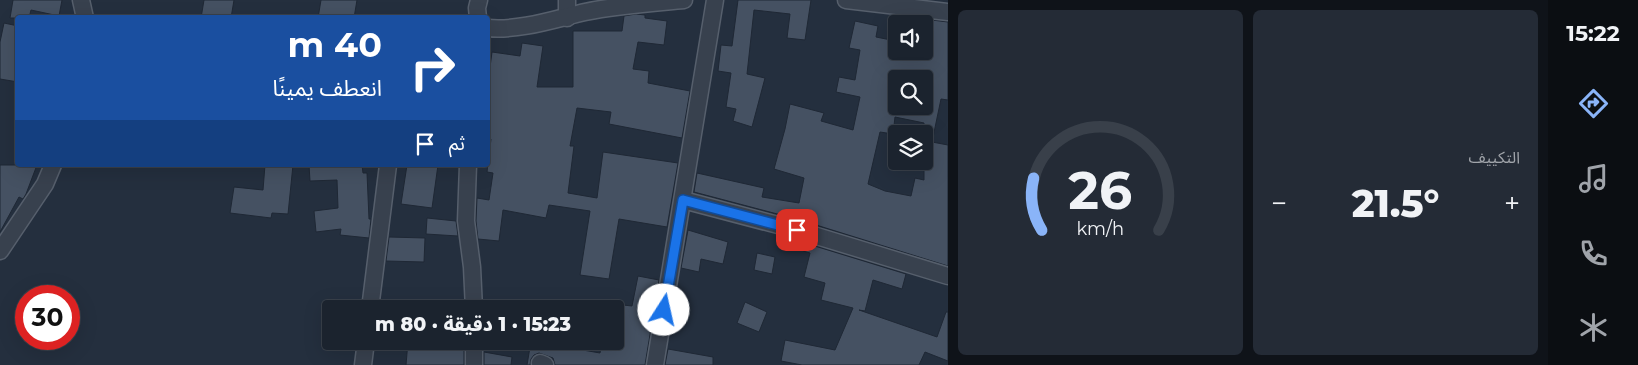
<!DOCTYPE html>
<html lang="ar">
<head>
<meta charset="utf-8">
<style>
  body { margin:0; font-family:Montserrat,"Noto Sans Arabic",sans-serif; background:#242b36; color:#f1f3f6; direction:rtl; height:100vh; display:flex; flex-direction:column; font-size:19px; white-space:nowrap }
  * { box-sizing:border-box; margin:0 }
  p { font-size:16px; color:#a0a4aa }
  .icon { flex:none; width:28px; height:28px; fill:none; stroke:currentColor; stroke-width:2; stroke-linecap:round; stroke-linejoin:round }
  .map { position:relative; flex:1; overflow:hidden; direction:ltr }
  .panel { display:flex; flex-direction:column; gap:10px; padding:10px; background:#0f1319; width:600px }
  .panel>* { flex:none }
  .top-card { position:absolute; left:15px; top:15px; width:475px; height:152px; border-radius:5px; box-shadow:0 5px 20px #0002,0 0 0 1px #39404a; direction:rtl; background:#1a4fa0; color:#fff; overflow:hidden }
  .controls { position:absolute; left:888px; top:15px; display:grid; gap:10px }
  .controls a { display:grid; place-items:center; width:45px; height:45px; border-radius:5px; background:#1b232e; box-shadow:0 5px 20px #0002,0 0 0 1px #39404a; font-size:25px }
  .speed { position:absolute; left:15px; top:285px; display:flex; gap:10px; font-size:25px; font-weight:700; text-align:center }
  .speed>* { display:grid; place-content:center; width:65px; height:65px; border-radius:50%; background:#1b232e; box-shadow:0 5px 20px #0002,0 0 0 1px #39404a; line-height:1 }
  .speed .limit { border:8px solid #d22; background:#fff; color:#111 }
  .pin { position:absolute; display:grid; place-items:center; width:42px; height:42px; color:#fff; margin:-21px; border-radius:10px; box-shadow:0 2px 8px #0006 }
  .me { position:absolute; width:55px; margin:-28px; rotate:10deg; stroke-linejoin:round; filter:drop-shadow(0 0 4px #0008) }
  .turn { display:flex; align-items:center; gap:18px; height:105px; padding:0 25px; font-size:22px }
  .turn .icon { width:65px; height:65px; stroke-width:2.5 }
  .turn b { display:block; font-size:35px; line-height:42px }
  .then { display:flex; align-items:center; height:48px; padding:0 25px; background:#0003; gap:10px; font-size:19px }
  .big { font-size:38px; font-weight:800; line-height:1.1 }
  .panel .widget { flex:1; display:flex; flex-direction:column; justify-content:center; gap:8px; min-width:0; padding:0 18px; border-radius:8px; background:#242b36 }
  .panel .dial { align-items:center; gap:0 }
  .dial svg { height:130px; overflow:visible; fill:none; stroke:#39404a; stroke-width:7; stroke-linecap:round; text-anchor:middle }
  .dial text { fill:#f1f3f6; stroke:none }
  .heat { display:flex; justify-content:space-between; align-items:center; font-size:28px; direction:ltr }
  .panel .tiles { flex:1; display:grid; gap:10px; grid-template-columns:repeat(2,1fr) }
  .trip { position:absolute; left:322px; top:300px; width:302px; height:50px; border-radius:5px; background:#1b232e; box-shadow:0 5px 20px #0002,0 0 0 1px #39404a; font-weight:800; line-height:50px; text-align:center; direction:rtl }
  main { display:flex; flex:1; min-height:0 }
  .dock { display:flex; flex-direction:column; width:90px; justify-content:space-around; align-items:center; background:#0b0e12; color:#a0a4aa }
  .dock .icon { width:35px; height:35px }
  .dock .selected { color:#8ab4f8 }
  .dock b { font-size:22px; color:#f1f3f6 }
  .map>svg:first-child { display:block }
  .building { fill:#455162; stroke:#1f2835; fill-rule:evenodd }
  .lines { fill:none; stroke-linecap:round; stroke-linejoin:round }
  .minor-casing { stroke:#565f6c; stroke-width:19 }
  .minor { stroke:#38414e; stroke-width:16 }
  .route-casing { stroke:#114b97; stroke-width:12 }
  .route { stroke:#1a73e8; stroke-width:9 }
</style>
</head>
<body>
<main>
<nav class="dock">
<b>15:22</b>
<svg class="icon selected" aria-label="directions" viewBox="0 0 24 24"><path d="M12 3l9 9-9 9-9-9zM9 14v-3h6M13 9l2 2-2 2"/></svg>
<svg class="icon" aria-label="music" viewBox="0 0 24 24"><path d="M9 18V5l10-2v13"/><circle cx="6" cy="18" r="3"/><circle cx="16" cy="16" r="3"/></svg>
<svg class="icon" aria-label="phone" viewBox="0 0 24 24"><path d="M5 4h4l2 5-3 2q2 4 5 5l2-3 5 2v4C11 20 4 13 5 4z"/></svg>
<svg class="icon" aria-label="climate" viewBox="0 0 24 24"><path d="M12 3v18M4 7l16 10M4 17L20 7"/></svg>
</nav>
<section class="panel">
<div class="tiles">
<div class="widget"><p>التكييف</p>
<div class="heat"><a>−</a><b class="big">21.5°</b><a>+</a></div>
</div>
<div class="widget dial"><svg viewBox="0 0 100 80">
<path d="M14 69A42 42 0 1 1 86 69"/>
<path d="M14 69A42 42 0 0 1 9 37" stroke="#8ab4f8"/>
<text x="50" y="56" font-size="32" font-weight="700">26</text>
<text x="50" y="72" font-size="11">km/h</text>
</svg></div>
</div>
</section>
<div class="map">
<svg width="948" height="365" viewBox="0 0 948 365">
  <rect width="100%" height="100%" fill="#242f3e"/>
  <g class="building">
    <polygon points="13,0 62,0 59,16 31,10 29,18 10,18"/>
    <polygon points="204,0 234,0 231,18 201,18"/>
    <polygon points="321,0 357,0 354,18 318,18"/>
    <polygon points="738,0 811,0 805,40 787,38 790,14 754,10 747,74 765,78 752,127 733,121 736,109 726,107 731,73 718,71 721,45 732,46"/>
    <polygon points="636,14 645,15 645,18 667,21 664,45 638,42 633,69 649,71 648,83 690,91 682,138 609,124 611,112 577,108 570,146 574,146 568,193 597,198 603,152 678,163 667,227 619,219 609,279 580,275 590,211 549,205 546,218 503,210 499,241 478,239 476,221 477,198 489,200 493,173 487,172 491,139 488,139 488,75 489,75 492,52 520,56 522,43 543,46 537,87 573,87 573,31 622,31 624,16"/>
    <path d="M924,19L948,22V100L941,99L932,142L948,145V266L800,220L694,192L697,173L764,188L762,197L799,203L804,178L774,169L785,129L790,104L824,113L821,121L853,130L860,97L836,92L839,77L855,80L860,50L849,48L855,21L878,26L876,37L896,41V51H924ZM896,79H924V106H896ZM895,117L924,123V180L915,178L911,196L885,191L868,184L880,132L893,134Z"/>
    <polygon points="4,23 18,26 18,82 0,79 0,42"/>
    <polygon points="0,165 37,165 26,194 23,199 19,197 0,232"/>
    <polygon points="265,165 293,165 288,214 272,213 271,218 230,213 234,187 263,190"/>
    <polygon points="309,165 362,165 363,173 367,173 369,219 371,219 369,238 340,235 341,229 316,232 314,211 338,208 337,180 310,181"/>
    <polygon points="407,165 438,165 432,208 401,204"/>
    <polygon points="427,218 456,221 458,236 426,234"/>
    <polygon points="688,230 728,242 723,264 701,259 699,272 681,268"/>
    <polygon points="780,236 798,241 795,249 778,244"/>
    <polygon points="389,237 425,238 424,262 386,261"/>
    <polygon points="805,243 906,274 902,289 873,280 865,311 859,310 937,337 946,312 948,312 948,361 925,352 919,365 802,365 781,361 785,340 835,350 853,308 821,300 825,283 804,277 810,253 803,251"/>
    <polygon points="757,253 775,257 772,274 754,270"/>
    <polygon points="638,276 659,280 645,365 555,365 553,358 539,353 534,355 531,359 530,365 527,365 531,341 600,353 602,341 617,341 623,305 632,306"/>
    <polygon points="745,302 767,312 759,332 737,323"/>
    <polygon points="408,341 464,341 464,365 406,365"/>
    <polygon points="668,349 713,357 713,365 665,365"/>
    <polygon points="484,352 512,357 511,365 484,365"/>
  </g>
  <g class="lines">
    <g class="minor-casing">
      <g id="minor">
        <polyline points="81,0 85,18"/>
        <polyline points="846,0 948,12"/>
        <polyline points="478,18 477,8 479,0"/>
        <polyline points="567,18 567,0"/>
        <path d="M488,28C519,31 555,19 585,12C618,5 651,3 684,0"/>
        <polyline points="468,165 466,221 472,267 474,309"/>
        <polyline points="683,200 797,230 948,276"/>
        <polyline points="0,251 45,184 53,165"/>
        <polyline points="370,309 388,165"/>
        <polyline points="474,341 474,365"/>
        <polyline points="540,363 545,365"/>
        <polyline points="363,365 366,341"/>
        <polyline points="655,365 715,0"/>
      </g>
    </g>
    <use href="#minor" class="minor"/>
  </g>
  <g class="lines">
    <g class="route-casing">
      <polyline id="route" points="664,310 683,200 797,230"/>
    </g>
    <use href="#route" class="route"/>
  </g>
</svg>
<div class="controls">
<a><svg class="icon" aria-label="sound" viewBox="0 0 24 24"><path d="M4 9h4l5-4v14l-5-4H4zM17 9q2 3 0 6"/></svg></a>
<a><svg class="icon" aria-label="search" viewBox="0 0 24 24"><circle cx="10" cy="10" r="6"/><path d="M15 15l6 6"/></svg></a>
<a><svg class="icon" aria-label="layers" viewBox="0 0 24 24"><path d="M12 4l9 5-9 5-9-5zM3 14l9 5 9-5"/></svg></a>
</div>
<div class="speed"><div class="limit">30</div></div>
<div class="pin" style="left:797px;top:230px;background:#d93025"><svg class="icon" aria-label="arrive" viewBox="0 0 24 24"><path d="M6 21V4h12l-3 4 3 4H6"/></svg></div>
<svg class="me" style="left:664px;top:310px" viewBox="-20 -20 40 40"><circle r="19" fill="#fff"/><path d="M0-13L10 11 0 6-10 11z" fill="#1a73e8"/></svg>
<div class="trip">15:23 · 1 دقيقة · 80 m</div>
<div class="top-card">
<div class="turn"><svg class="icon" aria-label="right" viewBox="0 0 24 24"><path d="M7 20v-9h11M14 6l5 5-5 5"/></svg><div><b>40 m</b>انعطف يمينًا</div></div>
<div class="then">ثم<svg class="icon" aria-label="arrive" viewBox="0 0 24 24"><path d="M6 21V4h12l-3 4 3 4H6"/></svg></div>
</div>
</div>
</main>
</body>
</html>
